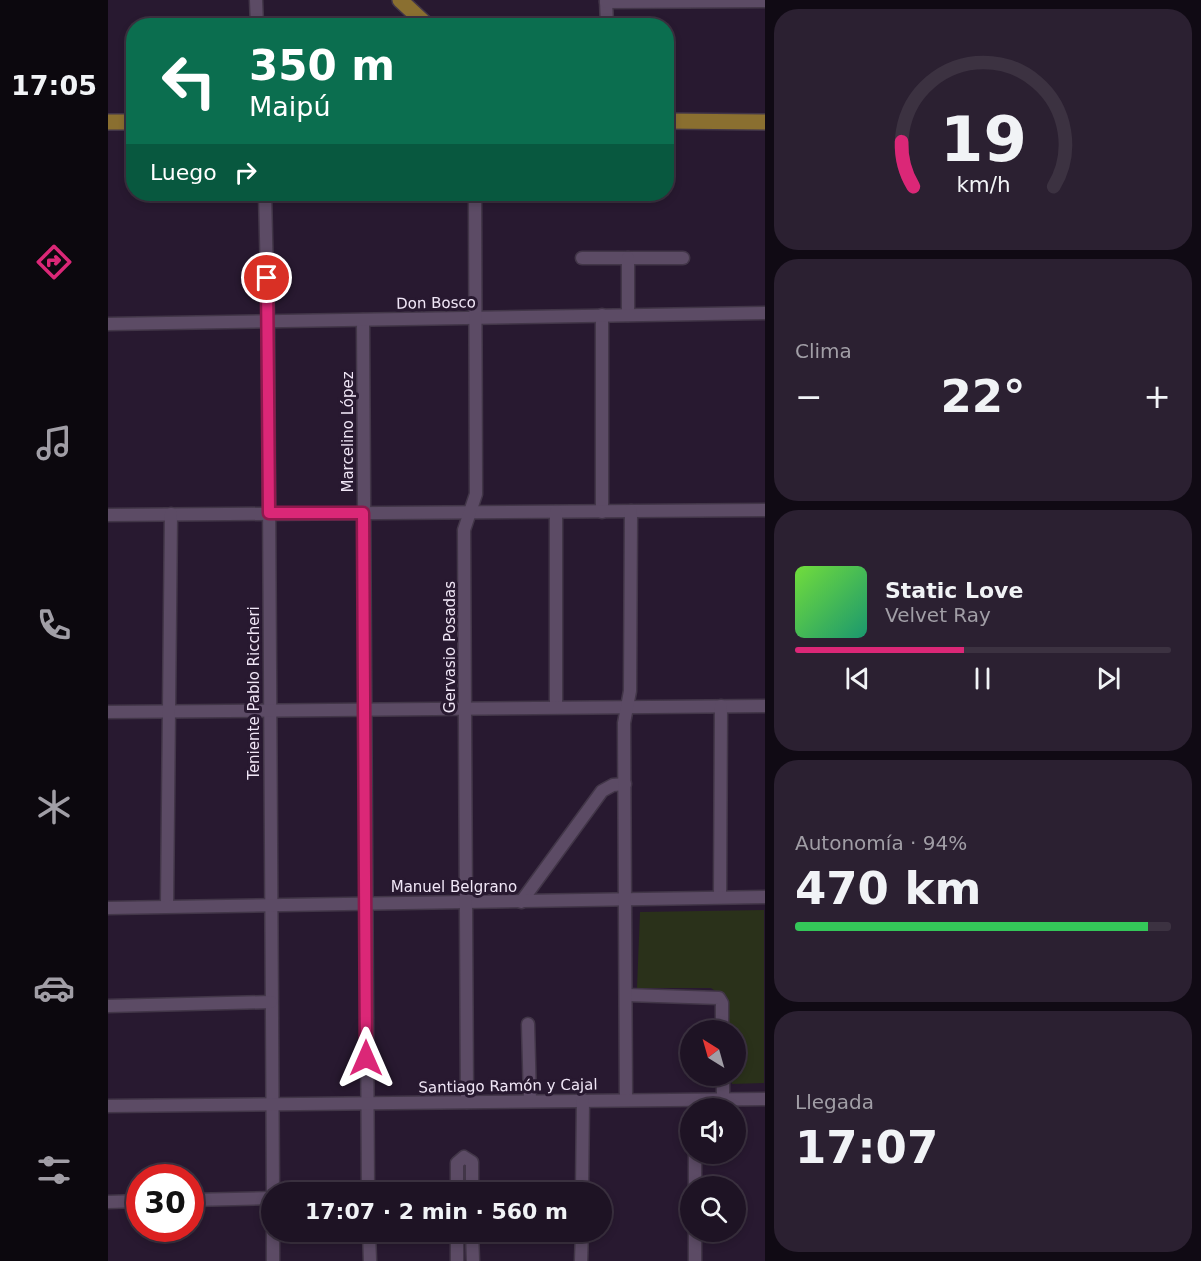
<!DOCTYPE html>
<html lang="es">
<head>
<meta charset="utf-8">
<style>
  body { margin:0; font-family:"DejaVu Sans",sans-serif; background:#2b2031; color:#f1f3f6; height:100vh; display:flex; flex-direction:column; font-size:22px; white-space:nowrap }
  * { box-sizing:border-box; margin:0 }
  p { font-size:20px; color:#a19ea6 }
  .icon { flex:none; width:33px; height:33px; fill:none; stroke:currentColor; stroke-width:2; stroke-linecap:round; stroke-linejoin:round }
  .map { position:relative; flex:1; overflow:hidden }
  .drawer { display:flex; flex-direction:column; gap:9px; padding:9px; background:#100a14; width:436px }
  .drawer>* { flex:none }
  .guide { position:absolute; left:18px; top:18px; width:548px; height:183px; border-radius:24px; box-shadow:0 3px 9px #0003,0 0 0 2px #3c3241; background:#0b6e4f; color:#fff; overflow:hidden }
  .needle { width:39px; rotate:323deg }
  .fabs { position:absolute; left:572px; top:1020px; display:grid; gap:12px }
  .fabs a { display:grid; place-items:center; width:66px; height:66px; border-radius:50%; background:#1e1324; box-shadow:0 3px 9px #0003,0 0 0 2px #3c3241; font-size:30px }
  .speed { position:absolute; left:18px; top:1164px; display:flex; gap:12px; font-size:30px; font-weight:700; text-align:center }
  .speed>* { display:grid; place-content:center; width:78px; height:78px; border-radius:50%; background:#1e1324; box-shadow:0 3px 9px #0003,0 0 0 2px #3c3241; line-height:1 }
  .speed .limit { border:9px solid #d22; background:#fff; color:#111 }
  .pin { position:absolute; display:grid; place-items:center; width:51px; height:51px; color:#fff; margin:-26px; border:3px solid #fff; border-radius:50%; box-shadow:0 2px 6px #0007 }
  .me { position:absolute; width:66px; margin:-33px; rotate:0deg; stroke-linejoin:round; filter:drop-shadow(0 0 4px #0008) }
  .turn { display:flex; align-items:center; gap:21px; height:126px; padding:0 24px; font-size:27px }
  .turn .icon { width:78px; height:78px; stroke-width:2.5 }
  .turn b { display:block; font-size:42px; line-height:51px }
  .then { display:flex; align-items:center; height:57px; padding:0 24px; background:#0003; gap:12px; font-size:22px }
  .big { font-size:45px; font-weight:700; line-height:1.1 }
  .drawer .card { flex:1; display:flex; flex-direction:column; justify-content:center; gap:9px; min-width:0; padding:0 21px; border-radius:24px; background:#2b2031 }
  .drawer .dial { align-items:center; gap:0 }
  .dial svg { height:156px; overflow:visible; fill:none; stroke:#3c3241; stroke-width:7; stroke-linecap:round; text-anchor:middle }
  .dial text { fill:#f1f3f6; stroke:none }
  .song { display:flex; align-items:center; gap:18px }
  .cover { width:72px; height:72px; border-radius:9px; background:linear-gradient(135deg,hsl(100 70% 55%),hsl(160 70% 35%)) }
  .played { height:6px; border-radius:3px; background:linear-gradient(90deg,#db2777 45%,#3c3241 45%) }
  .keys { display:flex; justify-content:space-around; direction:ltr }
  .heat { display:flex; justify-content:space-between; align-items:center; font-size:33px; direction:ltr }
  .charge { height:9px; border-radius:4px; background:linear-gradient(90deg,#34c759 94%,#3c3241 0) }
  .trip { position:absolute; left:153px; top:1182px; width:351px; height:60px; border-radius:30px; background:#1e1324; box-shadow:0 3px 9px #0003,0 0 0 2px #3c3241; font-weight:700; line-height:60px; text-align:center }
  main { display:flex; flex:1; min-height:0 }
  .menu { display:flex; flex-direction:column; width:108px; justify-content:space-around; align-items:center; background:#0c080e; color:#a19ea6 }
  .menu .icon { width:42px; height:42px }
  .menu .active { color:#db2777 }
  .menu b { font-size:27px; color:#f1f3f6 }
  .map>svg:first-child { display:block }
  .park { fill:#2a311a }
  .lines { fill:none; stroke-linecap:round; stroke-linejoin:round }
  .minor-casing { stroke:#423648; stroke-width:15 }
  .major-casing { stroke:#423648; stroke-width:18 }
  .minor { stroke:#5c4b65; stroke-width:12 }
  .major { stroke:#8a6f30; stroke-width:15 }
  .route-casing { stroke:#8e194d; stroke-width:15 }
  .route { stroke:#db2777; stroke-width:10 }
  .labels { text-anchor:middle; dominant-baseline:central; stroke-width:6; stroke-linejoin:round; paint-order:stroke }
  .street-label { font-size:15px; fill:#f0e6f6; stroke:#281930 }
</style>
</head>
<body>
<main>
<nav class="menu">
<b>17:05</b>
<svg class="icon active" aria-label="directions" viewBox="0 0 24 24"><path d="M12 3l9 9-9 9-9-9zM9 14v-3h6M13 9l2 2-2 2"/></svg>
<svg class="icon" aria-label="music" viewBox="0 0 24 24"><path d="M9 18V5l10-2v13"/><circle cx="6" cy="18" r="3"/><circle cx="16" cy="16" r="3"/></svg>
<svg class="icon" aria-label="phone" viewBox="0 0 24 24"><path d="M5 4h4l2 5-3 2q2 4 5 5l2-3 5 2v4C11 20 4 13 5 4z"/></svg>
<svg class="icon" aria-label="climate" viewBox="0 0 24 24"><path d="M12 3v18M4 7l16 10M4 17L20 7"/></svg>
<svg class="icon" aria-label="car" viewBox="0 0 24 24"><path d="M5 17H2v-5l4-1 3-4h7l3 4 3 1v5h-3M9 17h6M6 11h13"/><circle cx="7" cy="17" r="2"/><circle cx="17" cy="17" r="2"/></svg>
<svg class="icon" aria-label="filters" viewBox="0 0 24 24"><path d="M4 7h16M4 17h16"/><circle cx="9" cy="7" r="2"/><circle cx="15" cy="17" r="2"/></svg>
</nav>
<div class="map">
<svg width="657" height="1261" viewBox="0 0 657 1261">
  <rect width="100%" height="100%" fill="#281930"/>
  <polygon class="park" points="656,910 656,1083 624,1084 623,1076 627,1076 627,1030 621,1030 619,999 603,988 529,988 532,912"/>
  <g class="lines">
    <g class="minor-casing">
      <g id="minor">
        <polyline points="148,0 149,26"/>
        <polyline points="498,0 499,26"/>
        <polyline points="498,2 657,1"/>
        <polyline points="157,194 160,320 165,1192"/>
        <polyline points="474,258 575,258"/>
        <polyline points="520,258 520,315"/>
        <polyline points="494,315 494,512"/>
        <polyline points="255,320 260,1192"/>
        <polyline points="0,324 657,313"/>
        <polyline points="0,515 657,510"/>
        <polyline points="448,707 448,512"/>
        <polyline points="0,712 657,706"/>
        <polyline points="612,897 613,706"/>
        <polyline points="413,902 494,791 505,785 517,784"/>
        <polyline points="59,905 63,514"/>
        <polyline points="0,908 657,897"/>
        <polyline points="519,995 611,998 614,1003 614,1030"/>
        <polyline points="0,1006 163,1002"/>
        <polyline points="420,1024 422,1101"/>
        <polyline points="615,1076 615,1099"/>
        <polyline points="518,1100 516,723 522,691 523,511"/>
        <polyline points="359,1102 356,530 368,494 367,194"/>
        <polyline points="0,1106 657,1099"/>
        <polyline points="587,1154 587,1186"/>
        <polyline points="349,1192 349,1163 356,1157 364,1162 364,1192"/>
        <polyline points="474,1192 475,1100"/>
        <polyline points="82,1200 164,1198"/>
        <polyline points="0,1202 32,1201"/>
        <polyline points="261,1232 262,1261"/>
        <polyline points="364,1232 365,1261"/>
        <polyline points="587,1232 587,1261"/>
        <polyline points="165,1261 165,1232"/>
        <polyline points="349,1261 349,1232"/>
        <polyline points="473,1261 474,1232"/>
      </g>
    </g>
    <g class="major-casing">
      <g id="major">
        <polyline points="292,0 320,26"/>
        <polyline points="558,121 657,122"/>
        <polyline points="0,122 26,122"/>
      </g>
    </g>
    <use href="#minor" class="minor"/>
    <use href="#major" class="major"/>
  </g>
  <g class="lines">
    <g class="route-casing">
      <polyline id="route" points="159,278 161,513 255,513 258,1058"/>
    </g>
    <use href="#route" class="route"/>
  </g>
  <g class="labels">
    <g class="street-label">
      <text transform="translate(328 303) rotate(-1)">Don Bosco</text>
      <text transform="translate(240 432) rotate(-90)">Marcelino López</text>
      <text transform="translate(342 647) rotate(-90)">Gervasio Posadas</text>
      <text transform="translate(146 693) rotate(-90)">Teniente Pablo Riccheri</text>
      <text x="346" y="887">Manuel Belgrano</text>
      <text transform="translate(400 1086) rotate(-1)">Santiago Ramón y Cajal</text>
    </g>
  </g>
</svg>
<div class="fabs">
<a><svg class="needle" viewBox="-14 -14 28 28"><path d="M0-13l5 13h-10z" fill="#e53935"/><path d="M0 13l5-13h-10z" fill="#a19ea6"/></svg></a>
<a><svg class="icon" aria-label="sound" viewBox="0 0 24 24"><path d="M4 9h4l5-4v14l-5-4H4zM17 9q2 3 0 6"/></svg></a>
<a><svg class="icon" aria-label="search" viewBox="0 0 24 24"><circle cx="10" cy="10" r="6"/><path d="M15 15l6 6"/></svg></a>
</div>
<div class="speed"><div class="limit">30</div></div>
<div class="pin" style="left:159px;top:278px;background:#d93025"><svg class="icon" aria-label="arrive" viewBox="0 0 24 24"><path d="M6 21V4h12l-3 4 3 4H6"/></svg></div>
<svg class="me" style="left:258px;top:1058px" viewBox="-20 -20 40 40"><path d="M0-17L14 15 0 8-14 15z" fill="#db2777" stroke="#fff" stroke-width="4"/></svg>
<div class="trip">17:07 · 2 min · 560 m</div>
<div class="guide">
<div class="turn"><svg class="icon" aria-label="left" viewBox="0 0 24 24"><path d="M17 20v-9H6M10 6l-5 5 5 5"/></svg><div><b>350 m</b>Maipú</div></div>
<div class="then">Luego<svg class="icon" aria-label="right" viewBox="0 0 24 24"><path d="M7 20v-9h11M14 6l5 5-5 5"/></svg></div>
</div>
</div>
<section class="drawer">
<div class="card dial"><svg viewBox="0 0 100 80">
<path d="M14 69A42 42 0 1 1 86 69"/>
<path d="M14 69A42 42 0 0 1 8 46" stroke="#db2777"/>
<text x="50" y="56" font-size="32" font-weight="700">19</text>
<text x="50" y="72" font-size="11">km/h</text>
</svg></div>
<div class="card"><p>Clima</p>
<div class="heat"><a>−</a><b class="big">22°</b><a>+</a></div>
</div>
<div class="card">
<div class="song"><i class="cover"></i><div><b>Static Love</b><p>Velvet Ray</p></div></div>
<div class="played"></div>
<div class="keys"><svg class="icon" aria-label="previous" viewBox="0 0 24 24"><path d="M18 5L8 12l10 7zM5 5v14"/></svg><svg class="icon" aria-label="pause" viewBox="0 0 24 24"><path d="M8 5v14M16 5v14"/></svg><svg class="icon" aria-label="next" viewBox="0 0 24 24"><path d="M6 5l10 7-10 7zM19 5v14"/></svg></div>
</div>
<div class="card"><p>Autonomía · 94%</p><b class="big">470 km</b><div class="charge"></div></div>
<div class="card"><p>Llegada</p><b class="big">17:07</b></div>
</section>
</main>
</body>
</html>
